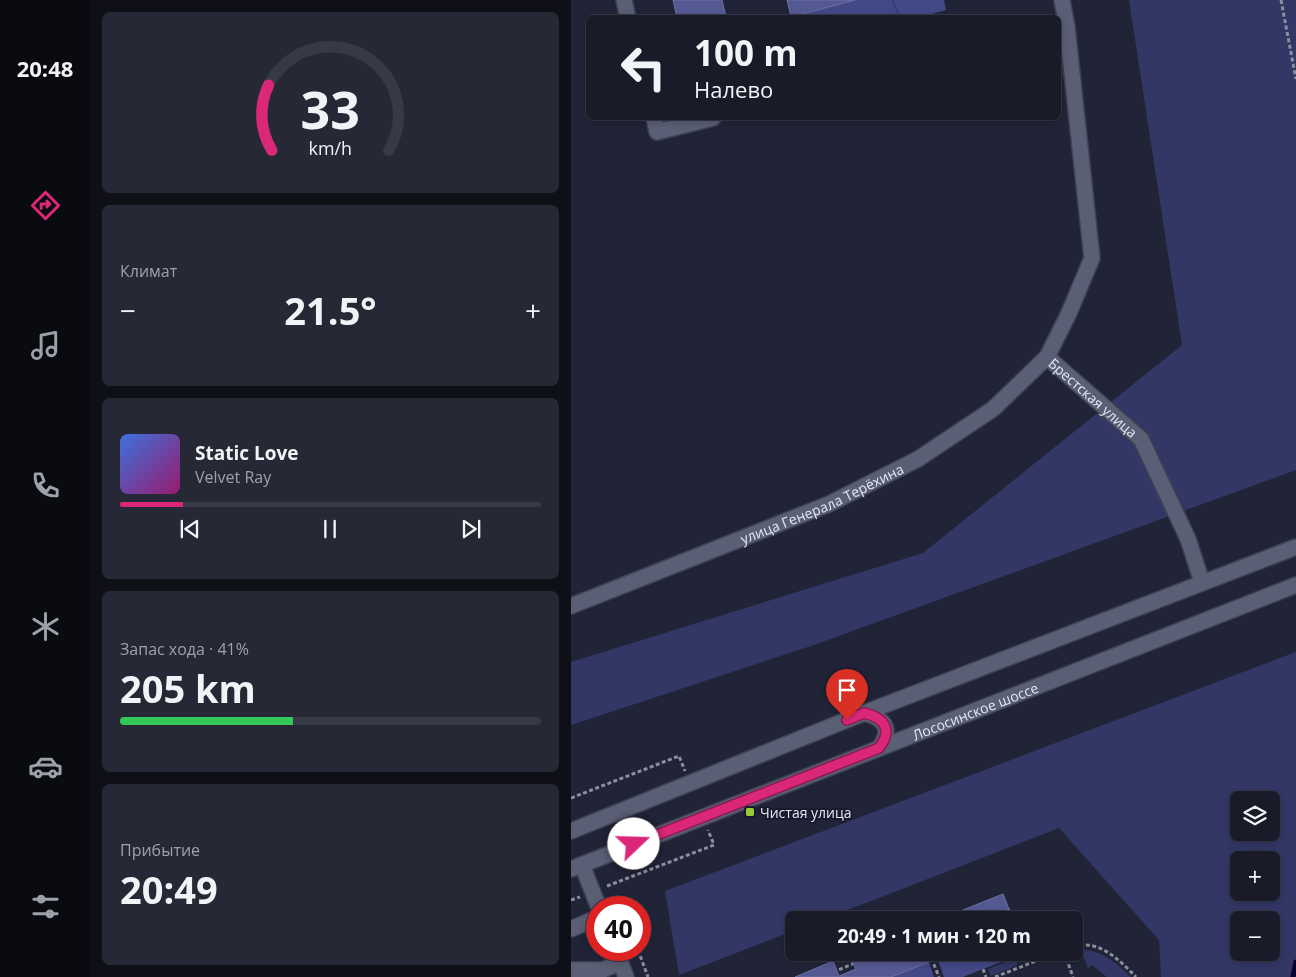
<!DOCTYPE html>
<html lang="ru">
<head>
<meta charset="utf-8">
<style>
  body { margin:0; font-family:"Open Sans",sans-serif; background:#262835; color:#f1f3f6; height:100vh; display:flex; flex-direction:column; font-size:19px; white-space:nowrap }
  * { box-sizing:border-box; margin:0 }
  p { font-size:16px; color:#9fa1a8 }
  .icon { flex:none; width:28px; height:28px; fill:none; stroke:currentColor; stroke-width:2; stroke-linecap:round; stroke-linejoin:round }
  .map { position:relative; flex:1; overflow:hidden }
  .panel { display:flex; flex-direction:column; gap:12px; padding:12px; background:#0e0f17; width:481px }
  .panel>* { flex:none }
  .banner { position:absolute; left:15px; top:15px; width:475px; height:105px; border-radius:8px; box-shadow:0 2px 8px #0003,0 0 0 1px #373946; background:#191b29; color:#f1f3f6; overflow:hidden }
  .buttons { position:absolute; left:659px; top:791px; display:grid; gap:10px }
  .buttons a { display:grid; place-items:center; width:50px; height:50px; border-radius:8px; background:#191b29; box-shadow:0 2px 8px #0003,0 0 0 1px #373946; font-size:25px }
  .speed { position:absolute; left:15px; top:896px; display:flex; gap:10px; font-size:25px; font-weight:700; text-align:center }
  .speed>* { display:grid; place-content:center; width:65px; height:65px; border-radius:50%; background:#191b29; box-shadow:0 2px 8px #0003,0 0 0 1px #373946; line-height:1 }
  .speed .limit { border:8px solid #d22; background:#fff; color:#111 }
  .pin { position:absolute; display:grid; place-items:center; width:42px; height:42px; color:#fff; margin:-51px -21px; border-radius:50% 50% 50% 0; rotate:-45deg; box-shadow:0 0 5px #0007 }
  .pin .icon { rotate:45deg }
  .me { position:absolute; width:55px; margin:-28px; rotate:69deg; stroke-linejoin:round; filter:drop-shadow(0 0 4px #0008) }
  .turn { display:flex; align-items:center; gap:18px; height:105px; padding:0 25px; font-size:22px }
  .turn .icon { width:65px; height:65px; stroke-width:2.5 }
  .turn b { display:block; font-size:35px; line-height:42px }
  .big { font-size:38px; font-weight:700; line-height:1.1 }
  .panel .card { flex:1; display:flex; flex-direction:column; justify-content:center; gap:8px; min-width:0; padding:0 18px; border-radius:8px; background:#262835 }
  .panel .dial { align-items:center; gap:0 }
  .dial svg { height:130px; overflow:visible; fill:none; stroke:#373946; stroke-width:7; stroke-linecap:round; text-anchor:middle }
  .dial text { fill:#f1f3f6; stroke:none }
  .song { display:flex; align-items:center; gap:15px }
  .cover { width:60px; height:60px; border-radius:8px; background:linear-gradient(135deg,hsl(220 70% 55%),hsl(320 70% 35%)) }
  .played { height:5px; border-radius:2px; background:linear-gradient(90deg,#db2777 15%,#373946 15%) }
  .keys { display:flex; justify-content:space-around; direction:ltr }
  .heat { display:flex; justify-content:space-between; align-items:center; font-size:28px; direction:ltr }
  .charge { height:8px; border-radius:4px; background:linear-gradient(90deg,#34c759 41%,#373946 0) }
  .trip { position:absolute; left:214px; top:911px; width:298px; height:50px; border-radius:8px; background:#191b29; box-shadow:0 2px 8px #0003,0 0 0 1px #373946; font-weight:700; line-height:50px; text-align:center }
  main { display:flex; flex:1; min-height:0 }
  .tab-bar { display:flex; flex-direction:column; width:90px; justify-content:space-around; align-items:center; background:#0a0b10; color:#9fa1a8 }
  .tab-bar .icon { width:35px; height:35px }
  .tab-bar .on { color:#db2777 }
  .tab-bar b { font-size:22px; color:#f1f3f6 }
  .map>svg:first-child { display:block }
  .green { fill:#323766; fill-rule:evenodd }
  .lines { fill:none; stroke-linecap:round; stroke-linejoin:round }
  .stream { stroke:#070231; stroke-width:5 }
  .minor-casing { stroke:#3f4252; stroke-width:18 }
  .path { stroke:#8b8e9e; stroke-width:3; stroke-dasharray:4 2.5; stroke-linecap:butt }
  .minor { stroke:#5b5f75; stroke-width:15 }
  .wall { fill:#434887 }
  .shaded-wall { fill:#2e3262 }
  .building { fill:#555993; stroke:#6b70a2 }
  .route-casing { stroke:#8e194d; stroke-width:12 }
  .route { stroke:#db2777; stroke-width:9 }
  .poi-dot { fill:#99cb36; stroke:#181b2d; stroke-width:2 }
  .labels { text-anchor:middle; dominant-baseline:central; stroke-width:4; stroke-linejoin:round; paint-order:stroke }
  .street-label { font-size:14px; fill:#e5e8f5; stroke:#181b2d }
  .poi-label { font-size:14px; fill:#e5e8f5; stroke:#181b2d; text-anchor:start }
</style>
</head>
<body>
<main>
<nav class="tab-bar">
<b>20:48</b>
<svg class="icon on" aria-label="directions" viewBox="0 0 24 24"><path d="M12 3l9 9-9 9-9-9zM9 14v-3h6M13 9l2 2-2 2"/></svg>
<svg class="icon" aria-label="music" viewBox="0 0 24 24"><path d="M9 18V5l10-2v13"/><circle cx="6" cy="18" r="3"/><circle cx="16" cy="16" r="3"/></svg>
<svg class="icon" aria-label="phone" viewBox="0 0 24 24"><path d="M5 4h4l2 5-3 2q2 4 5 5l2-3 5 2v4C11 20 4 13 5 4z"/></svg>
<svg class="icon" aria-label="climate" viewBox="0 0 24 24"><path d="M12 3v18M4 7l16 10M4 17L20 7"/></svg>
<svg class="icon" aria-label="car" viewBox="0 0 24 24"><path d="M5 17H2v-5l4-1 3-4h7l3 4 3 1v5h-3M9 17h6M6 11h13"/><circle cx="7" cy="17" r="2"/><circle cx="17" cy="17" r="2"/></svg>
<svg class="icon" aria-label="filters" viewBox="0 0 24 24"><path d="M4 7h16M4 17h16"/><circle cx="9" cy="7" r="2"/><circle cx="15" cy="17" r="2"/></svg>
</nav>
<section class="panel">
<div class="card dial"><svg viewBox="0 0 100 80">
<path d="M14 69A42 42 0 1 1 86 69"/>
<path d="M14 69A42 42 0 0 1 12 29" stroke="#db2777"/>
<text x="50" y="56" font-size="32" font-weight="700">33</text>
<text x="50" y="72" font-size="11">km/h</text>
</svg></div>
<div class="card"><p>Климат</p>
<div class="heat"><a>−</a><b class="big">21.5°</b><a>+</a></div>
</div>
<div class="card">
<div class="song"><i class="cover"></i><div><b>Static Love</b><p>Velvet Ray</p></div></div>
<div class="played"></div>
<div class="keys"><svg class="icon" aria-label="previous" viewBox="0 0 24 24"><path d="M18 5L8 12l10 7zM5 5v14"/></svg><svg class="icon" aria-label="pause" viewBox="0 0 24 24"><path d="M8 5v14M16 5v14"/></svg><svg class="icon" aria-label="next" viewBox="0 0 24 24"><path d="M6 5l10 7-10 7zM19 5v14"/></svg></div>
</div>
<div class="card"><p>Запас хода · 41%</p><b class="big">205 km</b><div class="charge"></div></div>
<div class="card"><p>Прибытие</p><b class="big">20:49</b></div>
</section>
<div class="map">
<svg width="725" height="977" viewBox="0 0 725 977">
  <rect width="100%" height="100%" fill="#212437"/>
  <g class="green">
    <polygon points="558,0 725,0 725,470 243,645 0,725 0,662 352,553 611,345"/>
    <path d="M725,652V977H590L588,940L488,828L251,920H222V931L108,975L94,891ZM668,800H700V832H668ZM668,860H700V892H668ZM668,920H700V952H668Z"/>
    <path d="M509,949C534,952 543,961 560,977H536L521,965L517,968Z"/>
    <polygon points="444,958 447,965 420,976 417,969"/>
  </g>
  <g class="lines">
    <polyline class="stream" points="722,977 725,962"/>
    <g class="minor-casing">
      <g id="minor">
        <polyline points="53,0 57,18"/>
        <path id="s1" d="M491,0L496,27L521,258L498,313L476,357L570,439L617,539L631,582"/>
        <polyline points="83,118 86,132 142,118"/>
        <path id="s2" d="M0,606L258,504L347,459L422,409L476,357"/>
        <path d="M293,713C314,718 322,730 308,748"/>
        <polyline points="0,831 293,713 725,547"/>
        <polyline points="11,865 28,908"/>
        <path id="s3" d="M0,869L725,585"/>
        <polyline points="0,929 26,918"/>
        <polyline points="45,950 55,977"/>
        <polyline points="0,970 32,970 49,962"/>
      </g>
    </g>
    <g class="path">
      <polyline points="710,0 725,79"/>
      <polyline points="0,798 108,756 114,771"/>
      <polyline points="36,886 143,845 137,830"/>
      <polyline points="39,899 46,897 50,908"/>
      <polyline points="0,900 9,897"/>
      <polyline points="435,908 452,920"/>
      <path d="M502,947C528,938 549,961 565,977"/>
      <polyline points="67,950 77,977"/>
      <polyline points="358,952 368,977"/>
      <polyline points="493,952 502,977"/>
      <polyline points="412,969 415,977"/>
      <polyline points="262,972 284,963"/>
      <polyline points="424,977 488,952"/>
    </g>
    <use href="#minor" class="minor"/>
  </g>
  <g class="wall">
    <polygon points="216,0 373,0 375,10 346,18 221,18"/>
    <polygon points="432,894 442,920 367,920"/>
    <polygon points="364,952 449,952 450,954 392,977 373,977"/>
    <polygon points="279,956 358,962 363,977 224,977 268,976 284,969"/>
  </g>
  <g class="shaded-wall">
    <polygon points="151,0 157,18 155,18"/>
    <polygon points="321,0 322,0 329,18 328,18"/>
  </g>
  <g class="building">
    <polygon points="102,0 151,0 155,18 106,18"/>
    <polygon points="216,0 284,0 220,17"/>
    <polygon points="432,894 438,909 434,911 437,920 367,920"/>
    <polygon points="287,952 354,952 358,962 320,977 224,977 262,961 268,976 285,969 279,956"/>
    <polygon points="364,952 380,952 366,958"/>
  </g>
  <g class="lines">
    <g class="route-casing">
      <path id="route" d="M63,844L308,748C322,730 314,718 293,713L276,720"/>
    </g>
    <use href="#route" class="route"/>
  </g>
  <rect class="poi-dot" x="174" y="807" width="10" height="10" rx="2.5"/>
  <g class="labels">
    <g class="street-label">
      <text stroke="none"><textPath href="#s1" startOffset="430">Брестская улица</textPath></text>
      <text stroke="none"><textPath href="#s2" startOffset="271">улица Генерала Терёхина</textPath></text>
      <text stroke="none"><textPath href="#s3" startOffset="434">Лососинское шоссе</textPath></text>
    </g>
    <g class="poi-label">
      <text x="189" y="812">Чистая улица</text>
    </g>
  </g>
</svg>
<div class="buttons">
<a><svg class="icon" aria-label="layers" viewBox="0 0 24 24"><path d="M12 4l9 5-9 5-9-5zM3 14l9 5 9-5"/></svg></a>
<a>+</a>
<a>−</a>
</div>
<div class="speed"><div class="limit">40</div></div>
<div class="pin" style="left:276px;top:720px;background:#d93025"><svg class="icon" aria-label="arrive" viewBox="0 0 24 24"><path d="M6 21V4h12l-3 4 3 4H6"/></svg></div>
<svg class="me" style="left:63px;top:844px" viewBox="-20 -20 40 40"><circle r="19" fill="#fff"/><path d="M0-13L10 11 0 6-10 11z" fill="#db2777"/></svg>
<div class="trip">20:49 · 1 мин · 120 m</div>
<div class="banner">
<div class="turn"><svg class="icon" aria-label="left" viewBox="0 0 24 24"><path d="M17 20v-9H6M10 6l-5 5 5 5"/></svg><div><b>100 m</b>Налево</div></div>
</div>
</div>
</main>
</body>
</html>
